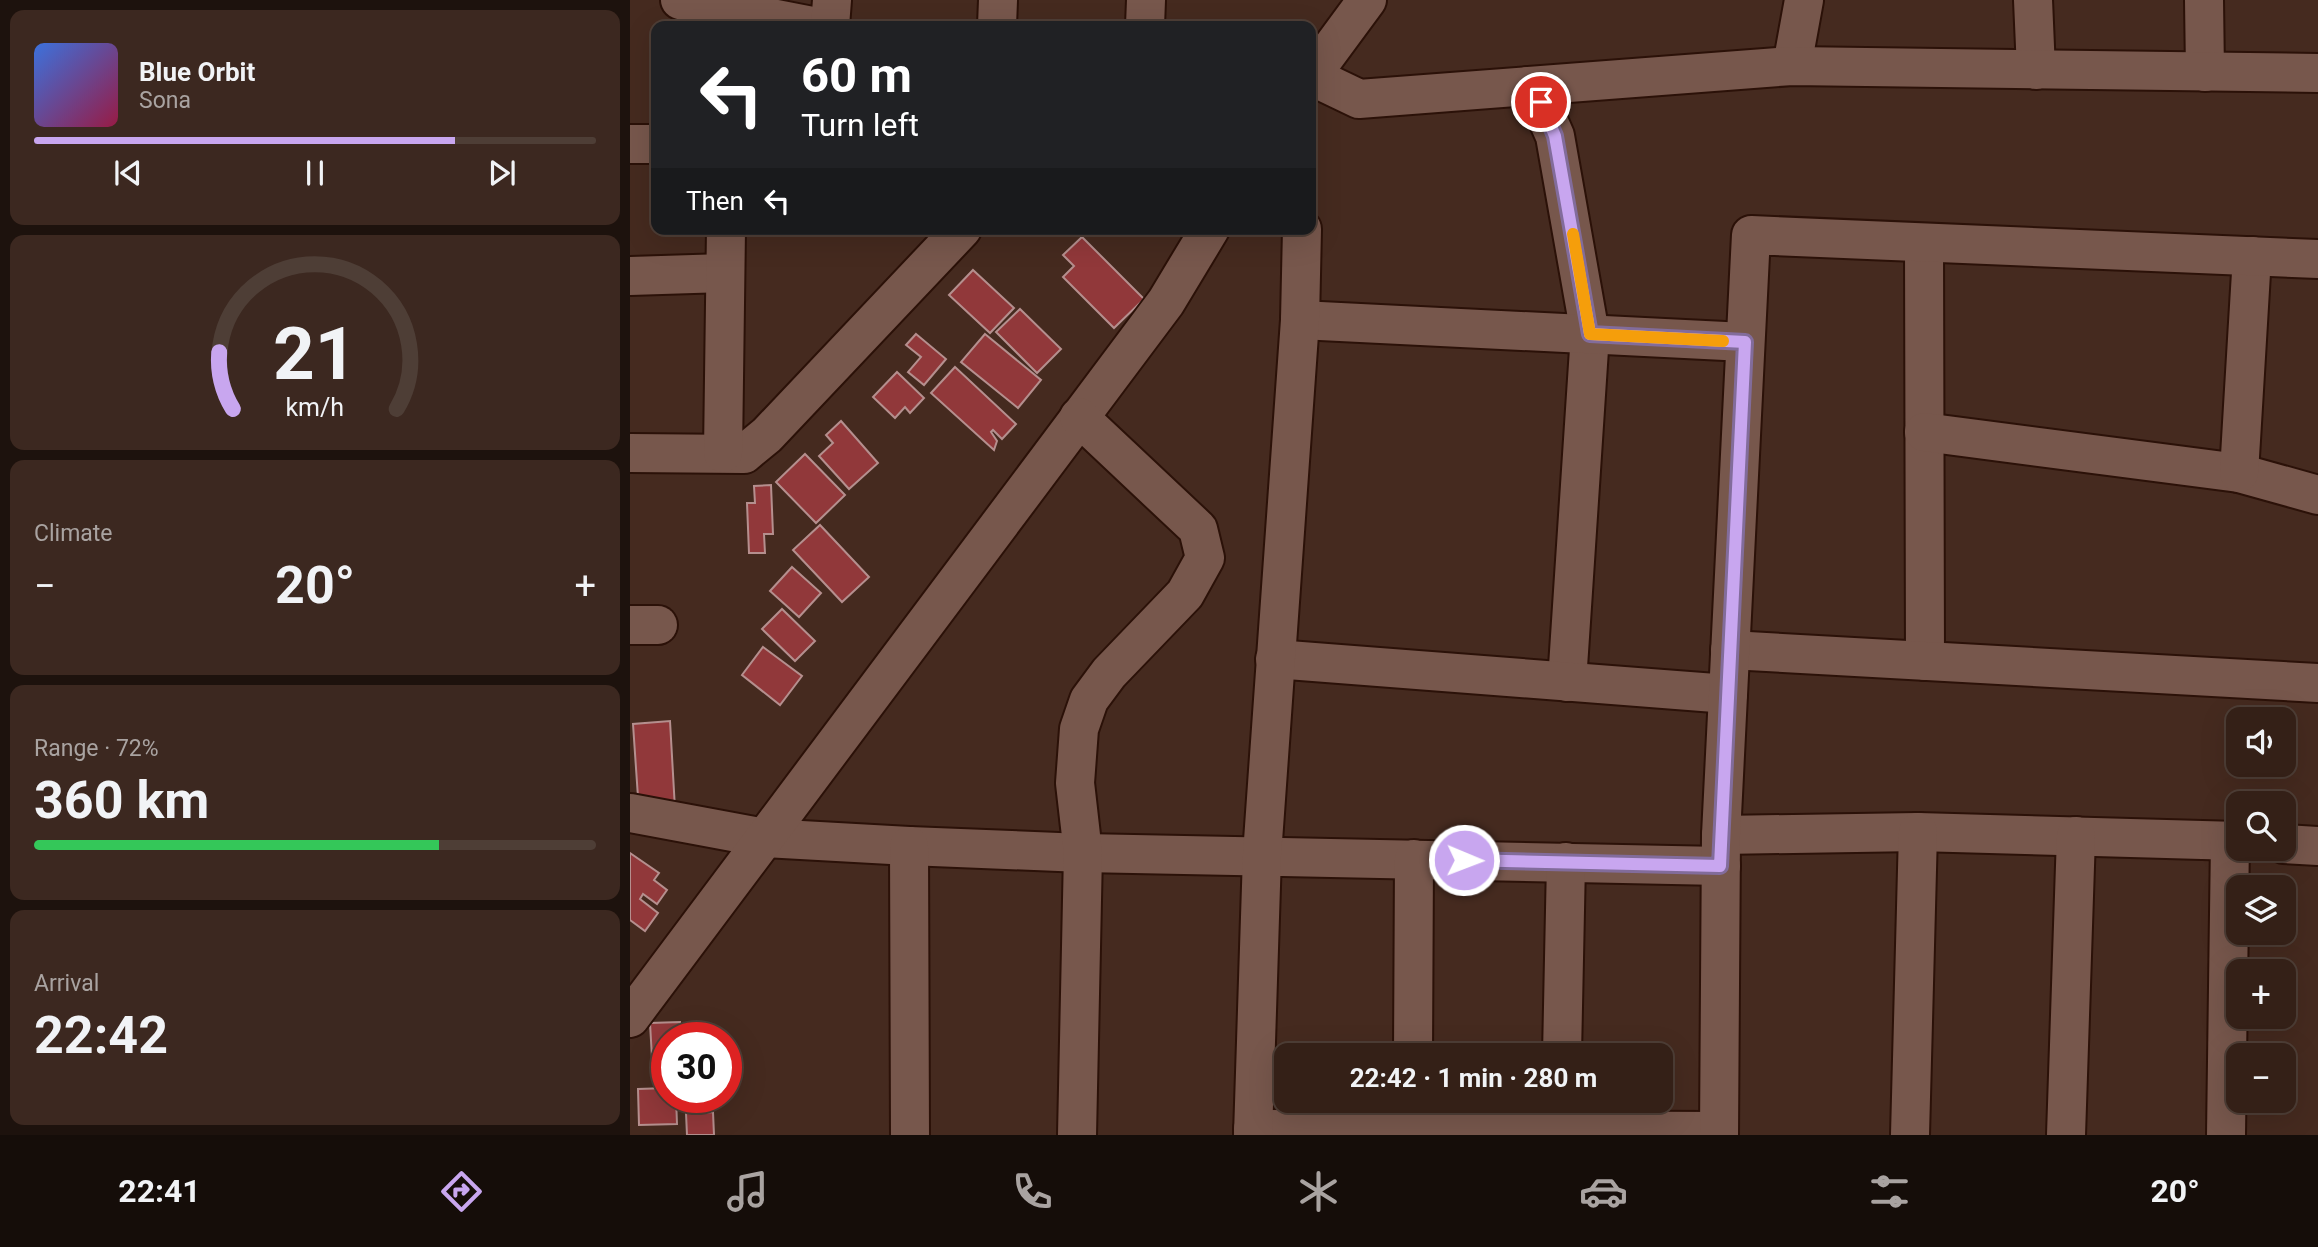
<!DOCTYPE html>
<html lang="en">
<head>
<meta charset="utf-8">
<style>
  body { margin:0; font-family:Roboto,sans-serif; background:#3c2820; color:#f1f3f6; height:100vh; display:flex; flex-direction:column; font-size:26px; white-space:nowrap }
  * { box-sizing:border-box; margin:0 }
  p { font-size:23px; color:#a9a3a1 }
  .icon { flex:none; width:38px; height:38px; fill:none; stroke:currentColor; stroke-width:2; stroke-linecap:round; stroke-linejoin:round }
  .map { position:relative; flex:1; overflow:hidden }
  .side { display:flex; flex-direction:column; gap:10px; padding:10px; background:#1d120d; width:630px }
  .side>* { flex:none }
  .hud { position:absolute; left:21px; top:21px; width:665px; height:214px; border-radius:14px; box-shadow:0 7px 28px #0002,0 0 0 2px #4e3e36; background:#202124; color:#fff; overflow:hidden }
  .fabs { position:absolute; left:1596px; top:707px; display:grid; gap:14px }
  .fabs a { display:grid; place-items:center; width:70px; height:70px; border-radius:14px; background:#342017; box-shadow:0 7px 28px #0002,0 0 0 2px #4e3e36; font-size:35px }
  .speed { position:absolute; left:21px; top:1022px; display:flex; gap:14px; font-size:35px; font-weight:700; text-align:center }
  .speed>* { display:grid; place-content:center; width:91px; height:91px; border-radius:50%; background:#342017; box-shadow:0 7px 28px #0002,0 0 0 2px #4e3e36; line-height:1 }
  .speed .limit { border:10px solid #d22; background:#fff; color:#111 }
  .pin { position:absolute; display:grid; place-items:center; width:60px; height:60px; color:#fff; margin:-30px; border:4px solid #fff; border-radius:50%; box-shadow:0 2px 7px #0007 }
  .me { position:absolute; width:77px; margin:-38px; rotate:91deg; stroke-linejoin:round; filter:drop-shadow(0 0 5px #0008) }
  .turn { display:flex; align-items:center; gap:24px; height:147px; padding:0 35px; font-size:32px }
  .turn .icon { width:91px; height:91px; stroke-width:2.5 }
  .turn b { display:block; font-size:49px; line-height:60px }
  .then { display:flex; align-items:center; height:66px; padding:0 35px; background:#0003; gap:14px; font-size:26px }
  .big { font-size:52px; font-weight:700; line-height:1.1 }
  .side .tile { flex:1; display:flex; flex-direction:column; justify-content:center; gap:10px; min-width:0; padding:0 24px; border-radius:14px; background:#3c2820 }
  .side .dial { align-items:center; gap:0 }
  .dial svg { height:182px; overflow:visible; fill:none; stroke:#4e3e36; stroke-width:7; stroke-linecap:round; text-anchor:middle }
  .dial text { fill:#f1f3f6; stroke:none }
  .song { display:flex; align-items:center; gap:21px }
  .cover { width:84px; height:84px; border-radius:10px; background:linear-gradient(135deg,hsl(220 70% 55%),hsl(340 70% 35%)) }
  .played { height:7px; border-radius:4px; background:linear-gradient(90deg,#c8a6ef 75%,#4e3e36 75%) }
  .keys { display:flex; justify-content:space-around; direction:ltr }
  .heat { display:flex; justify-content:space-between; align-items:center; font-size:38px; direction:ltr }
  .charge { height:10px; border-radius:5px; background:linear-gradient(90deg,#34c759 72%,#4e3e36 0) }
  .trip { position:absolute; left:644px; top:1043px; width:399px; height:70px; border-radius:14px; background:#342017; box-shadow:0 7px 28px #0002,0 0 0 2px #4e3e36; font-weight:700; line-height:70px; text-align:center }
  .tab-bar { display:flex; height:112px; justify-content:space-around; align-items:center; background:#150d09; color:#a9a3a1 }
  .tab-bar .icon { width:49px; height:49px }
  .tab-bar .on { color:#c8a6ef }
  .tab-bar b { font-size:32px; color:#f1f3f6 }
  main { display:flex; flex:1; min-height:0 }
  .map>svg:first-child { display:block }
  .building { fill:#91383a; stroke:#b58f8e; stroke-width:2 }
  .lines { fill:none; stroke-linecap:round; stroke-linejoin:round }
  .minor-casing { stroke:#2b1108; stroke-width:42 }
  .minor { stroke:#77574c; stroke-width:38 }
  .route-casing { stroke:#826c9b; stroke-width:18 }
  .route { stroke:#c8a6ef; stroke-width:12 }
  .slow { stroke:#f59e0b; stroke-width:12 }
</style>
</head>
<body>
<main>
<section class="side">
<div class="tile">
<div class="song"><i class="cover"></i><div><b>Blue Orbit</b><p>Sona</p></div></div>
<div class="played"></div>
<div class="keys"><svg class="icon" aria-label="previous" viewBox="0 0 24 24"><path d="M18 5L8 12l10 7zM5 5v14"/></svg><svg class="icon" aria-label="pause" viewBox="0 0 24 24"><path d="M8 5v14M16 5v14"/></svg><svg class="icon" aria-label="next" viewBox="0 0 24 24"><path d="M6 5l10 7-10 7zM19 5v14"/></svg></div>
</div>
<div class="tile dial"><svg viewBox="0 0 100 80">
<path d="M14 69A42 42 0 1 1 86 69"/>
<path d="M14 69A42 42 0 0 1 8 44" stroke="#c8a6ef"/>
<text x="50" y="56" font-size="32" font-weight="700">21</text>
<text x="50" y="72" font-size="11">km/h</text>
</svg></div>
<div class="tile"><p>Climate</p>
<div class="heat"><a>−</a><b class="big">20°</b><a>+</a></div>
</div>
<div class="tile"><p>Range · 72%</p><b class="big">360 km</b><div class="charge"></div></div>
<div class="tile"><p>Arrival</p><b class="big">22:42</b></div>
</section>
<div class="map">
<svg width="1688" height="1135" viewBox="0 0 1688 1135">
  <rect width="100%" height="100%" fill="#452a1f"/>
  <g class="building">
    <polygon points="452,237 514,299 484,328 433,277 444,266 433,255"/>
    <polygon points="343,270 384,308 360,333 319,295"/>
    <polygon points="390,309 431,349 407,373 366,332"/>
    <polygon points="286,334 316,359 294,385 278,372 291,357 276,345"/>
    <polygon points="355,334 411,380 388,408 331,362"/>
    <polygon points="325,367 386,424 372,439 363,430 361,432 367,441 364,450 301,393"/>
    <polygon points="267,372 294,398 280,413 275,407 265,418 243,397"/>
    <polygon points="211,421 248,463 219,489 189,456 203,443 196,435"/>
    <polygon points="175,454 215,495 186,523 146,482"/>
    <polygon points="141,485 143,534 134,534 135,553 119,553 117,503 125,503 124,486"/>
    <polygon points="190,525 239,577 212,602 163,550"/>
    <polygon points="162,567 191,593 169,617 140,591"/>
    <polygon points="152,609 185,641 165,661 132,629"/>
    <polygon points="133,647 172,676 150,705 112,675"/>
    <polygon points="40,721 45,809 9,812 3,724"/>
    <polygon points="0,853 29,873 24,880 37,890 27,904 13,894 10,899 28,913 15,931 0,920"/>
    <polygon points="50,1022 50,1038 37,1038 37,1057 22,1058 20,1023"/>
    <polygon points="37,1088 37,1097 46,1097 47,1124 9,1125 8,1089"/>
    <polygon points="83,1112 84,1135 57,1135 56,1113"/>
  </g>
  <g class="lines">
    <g class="minor-casing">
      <g id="minor">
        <polyline points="50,0 182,26"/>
        <polyline points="1403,0 1406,70"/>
        <polyline points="1574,0 1575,72"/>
        <polyline points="200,26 202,0"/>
        <polyline points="367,26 368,0"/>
        <polyline points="515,26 516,0"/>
        <polyline points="1162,66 1174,0"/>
        <polyline points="681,76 729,99 1162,66 1688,73"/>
        <polyline points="681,76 737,0"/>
        <polyline points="898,86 910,102 925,136 960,334 937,682"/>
        <polyline points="0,144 26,144"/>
        <polyline points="1294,243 1295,661"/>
        <polyline points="0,276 95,273"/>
        <polyline points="670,320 1115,342"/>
        <polyline points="1294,432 1609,473 1688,495"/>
        <polyline points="0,453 114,454 137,435 332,229"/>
        <polyline points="93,453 96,229"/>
        <polyline points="1609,473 1622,256"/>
        <polyline points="0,625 28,625"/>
        <polyline points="1100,650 1688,683"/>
        <polyline points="645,659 1098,694"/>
        <polyline points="0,813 135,838 279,846 453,853 1091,866"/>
        <polyline points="1091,835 1288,832 1608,841"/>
        <polyline points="1654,844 1688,846"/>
        <polyline points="279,846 280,1135"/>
        <polyline points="0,1018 536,302 580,229"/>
        <polyline points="783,1055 784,859"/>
        <polyline points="932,1055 936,862"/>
        <polyline points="623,1129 1089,1131"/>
        <polyline points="447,1135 453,853 445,783 449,729 459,700 479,673 555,594 575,558 568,529 449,417"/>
        <polyline points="623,1135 632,855 670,320 672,229"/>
        <polyline points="1089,1135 1091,835 1121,235 1688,259"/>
        <polyline points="1280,1135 1288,832"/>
        <polyline points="1436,1135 1446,836"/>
        <polyline points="1596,1135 1600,840"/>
      </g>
    </g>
    <use href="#minor" class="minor"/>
  </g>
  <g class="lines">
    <g class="route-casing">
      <polyline id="route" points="834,860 1090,866 1115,342 960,334 925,136 911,102"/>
    </g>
    <use href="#route" class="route"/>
    <polyline class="slow" points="943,234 960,334 1093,341"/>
  </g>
</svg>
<div class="fabs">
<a><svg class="icon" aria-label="sound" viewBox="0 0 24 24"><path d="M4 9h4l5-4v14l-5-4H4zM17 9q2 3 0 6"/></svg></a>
<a><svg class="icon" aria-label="search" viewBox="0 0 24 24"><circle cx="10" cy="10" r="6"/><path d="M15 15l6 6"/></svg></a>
<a><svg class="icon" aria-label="layers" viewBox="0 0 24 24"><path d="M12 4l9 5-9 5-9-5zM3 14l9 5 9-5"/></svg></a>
<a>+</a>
<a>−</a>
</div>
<div class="speed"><div class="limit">30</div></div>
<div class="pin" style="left:911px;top:102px;background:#d93025"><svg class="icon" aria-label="arrive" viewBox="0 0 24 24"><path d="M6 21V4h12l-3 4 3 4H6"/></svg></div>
<svg class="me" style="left:834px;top:860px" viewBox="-20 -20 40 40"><circle r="17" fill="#c8a6ef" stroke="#fff" stroke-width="3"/><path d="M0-11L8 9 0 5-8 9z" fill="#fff"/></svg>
<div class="trip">22:42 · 1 min · 280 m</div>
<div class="hud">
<div class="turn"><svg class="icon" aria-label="left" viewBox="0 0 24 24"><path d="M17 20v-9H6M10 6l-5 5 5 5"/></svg><div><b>60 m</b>Turn left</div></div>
<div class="then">Then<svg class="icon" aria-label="left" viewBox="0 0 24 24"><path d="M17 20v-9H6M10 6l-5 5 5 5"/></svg></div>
</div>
</div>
</main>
<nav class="tab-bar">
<b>22:41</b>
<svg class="icon on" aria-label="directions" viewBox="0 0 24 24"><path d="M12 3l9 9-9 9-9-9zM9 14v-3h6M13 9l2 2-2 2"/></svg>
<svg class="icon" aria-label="music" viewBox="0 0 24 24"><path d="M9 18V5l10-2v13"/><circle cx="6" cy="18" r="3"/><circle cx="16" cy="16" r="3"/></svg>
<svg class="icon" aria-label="phone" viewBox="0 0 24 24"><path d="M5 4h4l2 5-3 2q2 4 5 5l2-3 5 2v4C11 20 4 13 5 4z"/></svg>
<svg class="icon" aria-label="climate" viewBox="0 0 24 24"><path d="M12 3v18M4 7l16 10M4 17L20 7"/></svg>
<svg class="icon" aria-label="car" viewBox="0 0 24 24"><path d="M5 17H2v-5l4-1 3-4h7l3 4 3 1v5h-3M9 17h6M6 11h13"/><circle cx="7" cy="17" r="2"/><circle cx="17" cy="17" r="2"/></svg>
<svg class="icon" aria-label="filters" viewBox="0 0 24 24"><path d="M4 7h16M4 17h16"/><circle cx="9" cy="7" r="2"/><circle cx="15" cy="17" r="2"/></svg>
<b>20°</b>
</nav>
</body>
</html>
